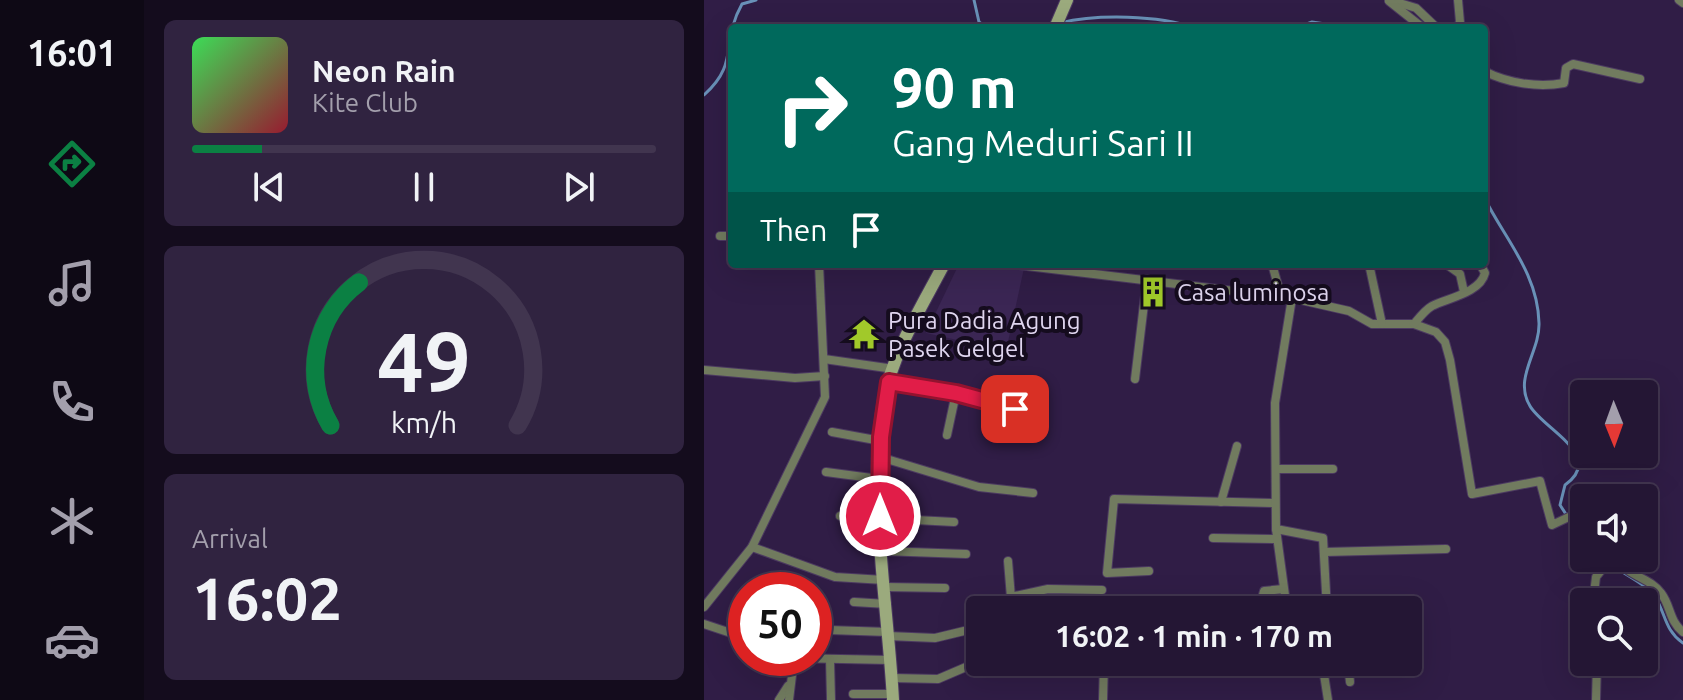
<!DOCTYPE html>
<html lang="en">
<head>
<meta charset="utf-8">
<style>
  body { margin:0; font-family:Ubuntu,sans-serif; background:#302340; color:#f1f3f6; height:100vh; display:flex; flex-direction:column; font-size:30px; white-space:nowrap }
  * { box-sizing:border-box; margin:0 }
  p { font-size:26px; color:#a39fac }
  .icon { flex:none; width:44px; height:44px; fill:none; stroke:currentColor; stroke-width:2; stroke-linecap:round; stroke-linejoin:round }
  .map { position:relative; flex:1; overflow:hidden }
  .side { display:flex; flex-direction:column; gap:20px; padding:20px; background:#140c1d; width:560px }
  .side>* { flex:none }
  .banner { position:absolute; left:24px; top:24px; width:760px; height:244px; border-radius:8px; box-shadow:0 8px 32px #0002,0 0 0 2px #41354f; background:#00695c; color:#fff; overflow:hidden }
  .needle { width:52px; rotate:179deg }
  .buttons { position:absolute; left:866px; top:380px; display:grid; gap:16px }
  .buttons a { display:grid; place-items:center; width:88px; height:88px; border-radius:8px; background:#241634; box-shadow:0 8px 32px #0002,0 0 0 2px #41354f; font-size:40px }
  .speed { position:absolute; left:24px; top:572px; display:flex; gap:16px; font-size:40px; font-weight:700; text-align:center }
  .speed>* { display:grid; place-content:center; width:104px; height:104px; border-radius:50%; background:#241634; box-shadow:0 8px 32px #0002,0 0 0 2px #41354f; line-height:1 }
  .speed .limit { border:12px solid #d22; background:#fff; color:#111 }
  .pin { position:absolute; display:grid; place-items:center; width:68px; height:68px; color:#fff; margin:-34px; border-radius:16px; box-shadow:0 4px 12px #0006 }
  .me { position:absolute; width:88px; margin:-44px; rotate:0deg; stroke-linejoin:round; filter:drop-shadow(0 0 6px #0008) }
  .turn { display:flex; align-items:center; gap:28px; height:168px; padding:0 32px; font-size:36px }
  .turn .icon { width:104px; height:104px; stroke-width:2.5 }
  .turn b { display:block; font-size:56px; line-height:68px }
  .then { display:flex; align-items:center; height:76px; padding:0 32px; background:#0003; gap:16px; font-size:30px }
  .big { font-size:60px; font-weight:700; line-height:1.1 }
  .side .widget { flex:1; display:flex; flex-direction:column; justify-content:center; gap:12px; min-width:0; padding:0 28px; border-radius:12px; background:#302340 }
  .side .dial { align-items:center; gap:0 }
  .dial svg { height:208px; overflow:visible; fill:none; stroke:#41354f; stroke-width:7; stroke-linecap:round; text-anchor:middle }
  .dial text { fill:#f1f3f6; stroke:none }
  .song { display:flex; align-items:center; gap:24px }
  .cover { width:96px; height:96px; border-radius:12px; background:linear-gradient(135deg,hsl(130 70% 55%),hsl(350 70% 35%)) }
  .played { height:8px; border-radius:4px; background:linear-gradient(90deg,#0b8043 15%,#41354f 15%) }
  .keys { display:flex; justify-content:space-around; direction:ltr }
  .trip { position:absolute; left:262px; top:596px; width:456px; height:80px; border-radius:8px; background:#241634; box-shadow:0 8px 32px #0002,0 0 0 2px #41354f; font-weight:700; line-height:80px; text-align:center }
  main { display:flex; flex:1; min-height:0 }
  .menu { display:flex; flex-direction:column; width:144px; justify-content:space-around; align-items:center; background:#0e0915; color:#a39fac }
  .menu .icon { width:56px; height:56px }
  .menu .current { color:#0b8043 }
  .menu b { font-size:36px; color:#f1f3f6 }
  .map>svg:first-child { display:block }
  .built { fill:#3b2654 }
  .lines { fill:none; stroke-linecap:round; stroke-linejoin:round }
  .stream { stroke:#6991b8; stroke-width:3 }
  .minor-casing { stroke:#4c3a61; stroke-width:10 }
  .secondary-casing { stroke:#4c3a61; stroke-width:14 }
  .minor { stroke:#717b5f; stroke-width:8 }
  .secondary { stroke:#9baa7d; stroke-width:12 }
  .route-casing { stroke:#92132f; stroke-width:20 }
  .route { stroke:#e11d48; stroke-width:14 }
  .labels { text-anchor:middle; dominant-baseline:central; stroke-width:8; stroke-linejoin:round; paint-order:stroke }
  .poi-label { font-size:24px; fill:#dfd5ef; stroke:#150c1e; text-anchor:start }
</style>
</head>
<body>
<main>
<nav class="menu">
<b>16:01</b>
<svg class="icon current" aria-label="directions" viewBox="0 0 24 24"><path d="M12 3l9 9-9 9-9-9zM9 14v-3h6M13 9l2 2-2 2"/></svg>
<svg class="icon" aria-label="music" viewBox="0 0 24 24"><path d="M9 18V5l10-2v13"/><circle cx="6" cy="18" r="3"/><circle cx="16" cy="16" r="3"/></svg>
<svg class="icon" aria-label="phone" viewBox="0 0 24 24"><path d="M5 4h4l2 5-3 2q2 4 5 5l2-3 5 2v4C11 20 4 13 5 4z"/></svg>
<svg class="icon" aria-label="climate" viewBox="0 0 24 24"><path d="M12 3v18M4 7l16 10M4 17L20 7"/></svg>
<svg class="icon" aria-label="car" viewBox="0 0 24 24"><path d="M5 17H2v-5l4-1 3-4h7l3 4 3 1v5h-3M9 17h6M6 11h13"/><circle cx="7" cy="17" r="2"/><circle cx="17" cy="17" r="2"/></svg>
</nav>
<section class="side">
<div class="widget">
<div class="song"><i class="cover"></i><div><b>Neon Rain</b><p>Kite Club</p></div></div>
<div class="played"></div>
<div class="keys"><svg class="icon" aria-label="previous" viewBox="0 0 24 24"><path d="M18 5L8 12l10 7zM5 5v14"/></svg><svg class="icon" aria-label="pause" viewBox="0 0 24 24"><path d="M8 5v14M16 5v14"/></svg><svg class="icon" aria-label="next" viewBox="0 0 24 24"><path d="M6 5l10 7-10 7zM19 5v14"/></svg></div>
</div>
<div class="widget dial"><svg viewBox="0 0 100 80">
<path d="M14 69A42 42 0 1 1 86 69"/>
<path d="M14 69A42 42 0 0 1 25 14" stroke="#0b8043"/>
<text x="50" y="56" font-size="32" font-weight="700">49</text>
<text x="50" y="72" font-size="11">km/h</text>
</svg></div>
<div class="widget"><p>Arrival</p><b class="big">16:02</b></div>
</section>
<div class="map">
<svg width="979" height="700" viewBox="0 0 979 700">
  <rect width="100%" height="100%" fill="#301d46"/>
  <polygon class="built" points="255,264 320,268 302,351 222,333"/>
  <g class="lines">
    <g class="stream">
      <polyline points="270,0 275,22 283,28"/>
      <path d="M356,23C393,14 455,15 490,28"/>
      <polyline points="337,28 349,25"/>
      <polyline points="592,28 608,22 648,28"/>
      <path d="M0,95C36,63 16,43 38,4L52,0"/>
      <polyline points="780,168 784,179 780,188"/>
      <path d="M780,197C800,238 834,273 835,323C836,352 809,378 826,406C839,429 902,456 861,485L856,505L880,542"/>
      <path d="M898,558C910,569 943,584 950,595C962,613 960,630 979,643"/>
    </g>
    <g class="minor-casing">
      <g id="minor">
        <polyline points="685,0 712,8 733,28"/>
        <polyline points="975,0 979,3"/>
        <polyline points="685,1 719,28"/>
        <polyline points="753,28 756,22 754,0"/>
        <path d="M780,71C803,83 834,88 860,83L862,68L869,64L936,79"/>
        <polyline points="16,236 28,236"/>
        <polyline points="307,264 588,298 645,311 668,324 710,324 732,332 741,342 746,360 768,494 836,481 848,525 869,515 880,522"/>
        <polyline points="568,264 577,296"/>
        <polyline points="665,264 678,324"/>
        <polyline points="742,264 756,274 760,292"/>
        <path d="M710,324C715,318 721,310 728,306C744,298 776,293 781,273L776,264"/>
        <polyline points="120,359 190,369"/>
        <polyline points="0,370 91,378 121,376"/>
        <polyline points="431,379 443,279"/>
        <polyline points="185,382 252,393 311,409"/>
        <polyline points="128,432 177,441"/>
        <polyline points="243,435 252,393"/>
        <polyline points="176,457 275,487 329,493"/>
        <polyline points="572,469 629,469"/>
        <polyline points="122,472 175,479"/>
        <polyline points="517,502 533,446"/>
        <polyline points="136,516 250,522"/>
        <polyline points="572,529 619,538 623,610"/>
        <polyline points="509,538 573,539"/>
        <polyline points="48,547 131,577 180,580"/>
        <polyline points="178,551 262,554"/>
        <polyline points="620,552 742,549"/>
        <path d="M911,558C928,579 945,577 957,593C967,606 965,621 979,632"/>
        <polyline points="304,561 308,610"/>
        <polyline points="445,571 403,573 410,499 571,503"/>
        <polyline points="180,587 241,588"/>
        <polyline points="306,597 344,589 398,590"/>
        <polyline points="150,602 183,604"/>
        <polyline points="889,602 892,577 907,558"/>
        <polyline points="0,607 48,547 121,397 115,264"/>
        <polyline points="547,610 556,606 560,591 579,589"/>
        <polyline points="583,610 572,529 571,403 588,298"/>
        <polyline points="0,624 42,638"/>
        <polyline points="125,630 184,632"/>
        <polyline points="184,636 231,638 260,631 276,631"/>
        <polyline points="88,658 186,660"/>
        <polyline points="126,660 127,700"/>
        <polyline points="618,662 624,700"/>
        <polyline points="644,662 646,682"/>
        <polyline points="188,678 234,679 262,667"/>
        <polyline points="149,694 189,694"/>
        <polyline points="75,700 84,686"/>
        <polyline points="85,700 90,659"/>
        <polyline points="399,700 400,662"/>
        <polyline points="892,700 893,662"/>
      </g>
    </g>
    <g class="secondary-casing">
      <g id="secondary">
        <polyline points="351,28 363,0"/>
        <path d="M189,700C184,607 163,490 180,399C189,352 218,306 240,264"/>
      </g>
    </g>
    <use href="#minor" class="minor"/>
    <use href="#secondary" class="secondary"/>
  </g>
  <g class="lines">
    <g class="route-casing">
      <polyline id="route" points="176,516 177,437 185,382 252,393 311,409"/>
    </g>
    <use href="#route" class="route"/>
  </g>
  <defs>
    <g id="building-bare" transform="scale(2.4)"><path d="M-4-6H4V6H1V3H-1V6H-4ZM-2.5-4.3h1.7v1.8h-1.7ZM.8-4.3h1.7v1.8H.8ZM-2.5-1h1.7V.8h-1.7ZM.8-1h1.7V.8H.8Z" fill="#a1c92a" stroke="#150c1e" stroke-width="2.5" paint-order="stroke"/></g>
    <g id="temple-bare" transform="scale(2.4)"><path d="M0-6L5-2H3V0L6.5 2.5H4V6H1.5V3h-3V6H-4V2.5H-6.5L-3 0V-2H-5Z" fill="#a1c92a" stroke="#150c1e" stroke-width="2.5" paint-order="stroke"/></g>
  </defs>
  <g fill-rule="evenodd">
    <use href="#building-bare" x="449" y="292"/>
    <use href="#temple-bare" x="160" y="334"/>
  </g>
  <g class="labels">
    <g class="poi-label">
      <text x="473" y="292">Casa luminosa</text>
      <text x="184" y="320">Pura Dadia Agung<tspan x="184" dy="28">Pasek Gelgel</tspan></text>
    </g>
  </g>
</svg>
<div class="buttons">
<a><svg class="needle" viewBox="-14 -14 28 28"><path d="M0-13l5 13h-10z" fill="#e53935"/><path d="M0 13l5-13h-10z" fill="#a39fac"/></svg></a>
<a><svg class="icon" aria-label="sound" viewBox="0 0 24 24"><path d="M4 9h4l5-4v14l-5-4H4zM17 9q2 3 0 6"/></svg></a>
<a><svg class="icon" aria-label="search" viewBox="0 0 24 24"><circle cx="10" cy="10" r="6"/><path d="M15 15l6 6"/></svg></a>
</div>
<div class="speed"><div class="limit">50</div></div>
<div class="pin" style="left:311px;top:409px;background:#d93025"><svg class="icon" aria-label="arrive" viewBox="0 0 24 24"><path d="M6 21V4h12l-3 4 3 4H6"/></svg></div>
<svg class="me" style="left:176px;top:516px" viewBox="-20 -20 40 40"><circle r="17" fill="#e11d48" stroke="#fff" stroke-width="3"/><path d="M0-11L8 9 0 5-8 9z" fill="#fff"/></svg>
<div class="trip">16:02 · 1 min · 170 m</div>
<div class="banner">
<div class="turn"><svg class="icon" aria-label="right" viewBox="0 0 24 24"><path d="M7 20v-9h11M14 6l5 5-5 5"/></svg><div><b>90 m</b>Gang Meduri Sari II</div></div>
<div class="then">Then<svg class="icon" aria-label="arrive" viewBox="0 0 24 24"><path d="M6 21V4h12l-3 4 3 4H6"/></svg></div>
</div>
</div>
</main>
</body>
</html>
